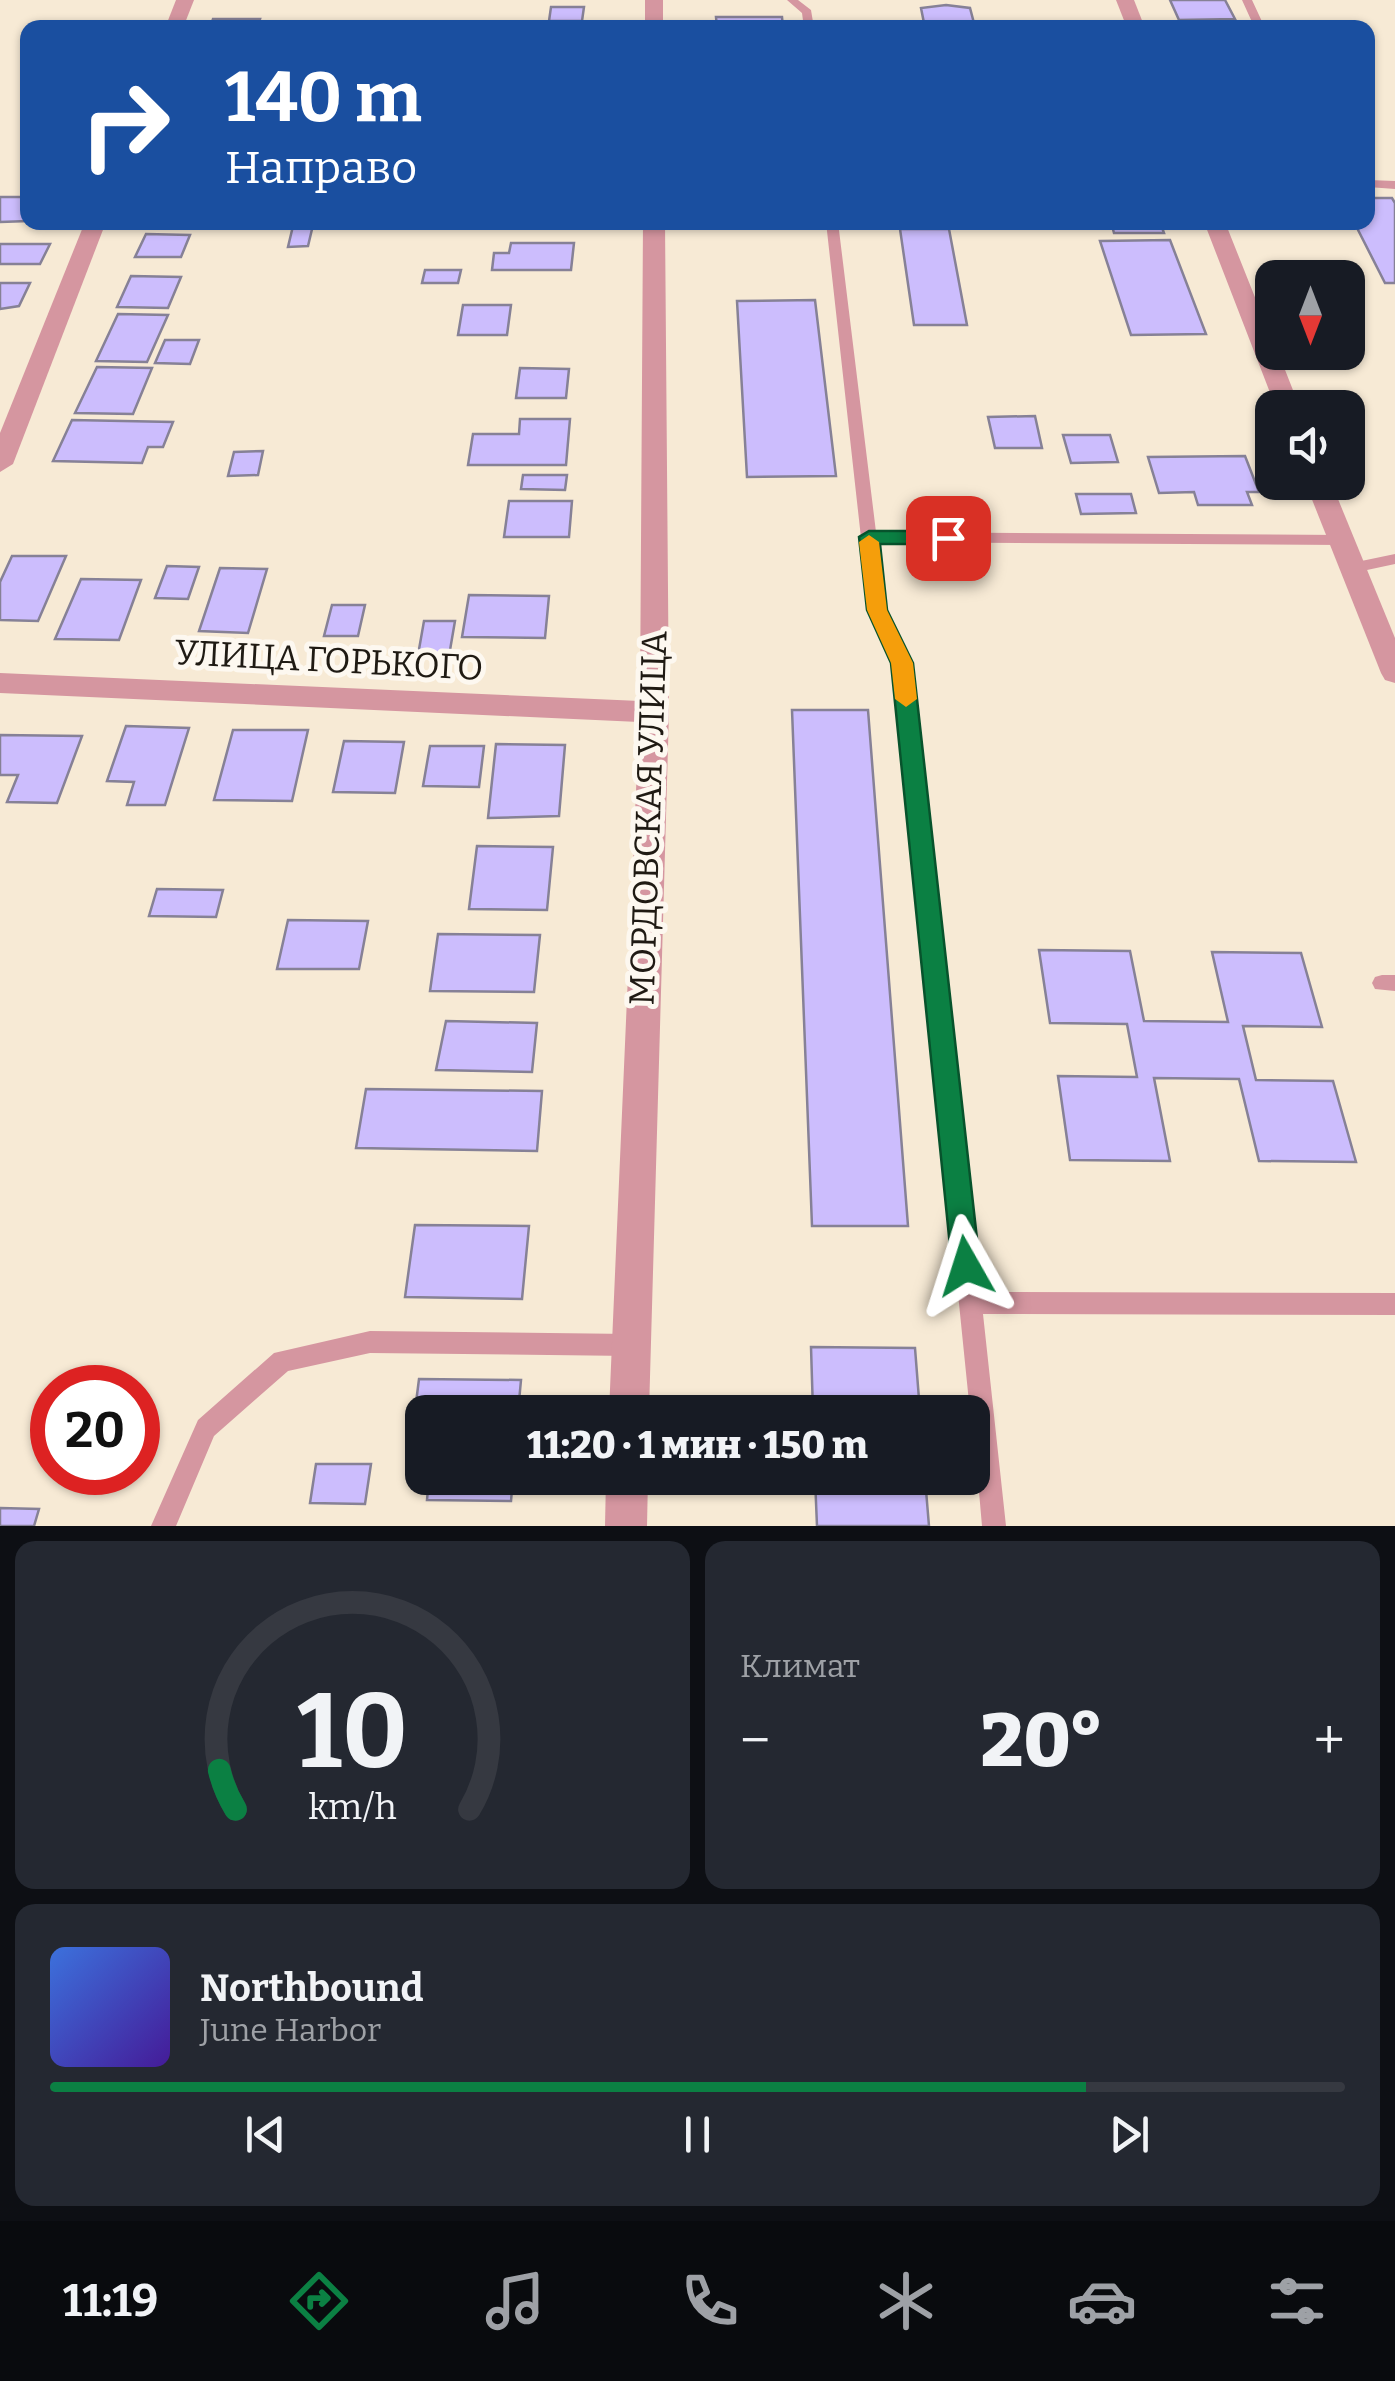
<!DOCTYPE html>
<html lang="ru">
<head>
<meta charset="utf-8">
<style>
  body { margin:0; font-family:Bitter,serif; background:#242831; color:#f1f3f6; height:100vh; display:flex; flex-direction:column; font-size:38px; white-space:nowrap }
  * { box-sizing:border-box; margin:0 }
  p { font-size:32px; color:#9ea1a6 }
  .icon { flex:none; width:55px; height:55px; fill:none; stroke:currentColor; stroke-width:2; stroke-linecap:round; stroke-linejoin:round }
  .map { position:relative; height:1526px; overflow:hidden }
  .side { display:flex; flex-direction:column; gap:15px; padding:15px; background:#0d0f14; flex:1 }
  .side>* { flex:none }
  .hud { position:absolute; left:20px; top:20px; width:1355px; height:210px; border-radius:20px; box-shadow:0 2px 8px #0004; background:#1a4fa0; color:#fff; overflow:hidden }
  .needle { width:65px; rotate:180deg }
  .buttons { position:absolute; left:1255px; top:260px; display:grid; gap:20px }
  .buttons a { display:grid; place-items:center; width:110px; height:110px; border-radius:20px; background:#171b24; box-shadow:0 2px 8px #0004; font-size:50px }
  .speed { position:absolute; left:30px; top:1365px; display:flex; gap:20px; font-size:50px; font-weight:700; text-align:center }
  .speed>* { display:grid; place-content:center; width:130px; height:130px; border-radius:50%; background:#171b24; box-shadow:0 2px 8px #0004; line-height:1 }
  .speed .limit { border:15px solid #d22; background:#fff; color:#111 }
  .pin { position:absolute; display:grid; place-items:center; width:85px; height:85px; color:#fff; margin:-42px; border-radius:20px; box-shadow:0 5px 15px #0006 }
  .me { position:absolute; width:110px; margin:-55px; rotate:354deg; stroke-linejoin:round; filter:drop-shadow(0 0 8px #0008) }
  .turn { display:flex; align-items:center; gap:35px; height:210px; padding:0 40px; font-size:45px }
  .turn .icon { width:130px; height:130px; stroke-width:2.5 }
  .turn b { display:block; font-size:70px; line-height:85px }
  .big { font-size:75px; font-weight:800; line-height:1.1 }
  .side .card { flex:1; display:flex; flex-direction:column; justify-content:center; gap:15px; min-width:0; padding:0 35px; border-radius:20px; background:#242831 }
  .side .dial { align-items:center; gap:0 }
  .dial svg { height:260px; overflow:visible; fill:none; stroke:#363941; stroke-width:7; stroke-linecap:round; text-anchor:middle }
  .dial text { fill:#f1f3f6; stroke:none }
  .song { display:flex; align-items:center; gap:30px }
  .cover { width:120px; height:120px; border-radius:15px; background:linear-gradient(135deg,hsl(220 70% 55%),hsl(260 70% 35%)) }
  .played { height:10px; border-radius:5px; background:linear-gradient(90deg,#0b8043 80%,#363941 80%) }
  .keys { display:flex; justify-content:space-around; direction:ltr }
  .heat { display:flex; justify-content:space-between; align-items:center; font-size:55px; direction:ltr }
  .side .tiles { flex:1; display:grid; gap:15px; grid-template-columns:1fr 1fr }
  .card:last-child { grid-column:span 2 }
  .trip { position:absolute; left:405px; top:1395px; width:585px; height:100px; border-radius:20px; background:#171b24; box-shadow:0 2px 8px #0004; font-weight:800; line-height:100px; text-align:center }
  .tab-bar { display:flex; height:160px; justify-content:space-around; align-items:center; background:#090b0e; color:#9ea1a6 }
  .tab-bar .icon { width:70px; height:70px }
  .tab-bar .on { color:#0b8043 }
  .tab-bar b { font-size:45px; color:#f1f3f6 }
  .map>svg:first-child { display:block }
  .building { fill:#ccbdfd; stroke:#868196; stroke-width:2.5 }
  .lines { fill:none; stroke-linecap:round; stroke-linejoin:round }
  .service { fill:#d596a0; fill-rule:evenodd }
  .minor { fill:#d596a0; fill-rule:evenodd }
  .route { fill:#0b8043; stroke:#07532c; stroke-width:2.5 }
  .slow { fill:#f59e0b }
  .labels { text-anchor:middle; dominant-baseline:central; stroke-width:10; stroke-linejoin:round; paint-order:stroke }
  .street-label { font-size:35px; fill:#1f1a13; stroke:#fdf8f0 }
</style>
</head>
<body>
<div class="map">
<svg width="1395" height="1526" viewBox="0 0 1395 1526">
  <rect width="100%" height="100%" fill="#f7ead5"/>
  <g class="building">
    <polygon points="1170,0 1225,0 1235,19 1179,20"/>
    <polygon points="946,5 970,8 975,27 925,28 921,8"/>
    <polygon points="551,7 584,7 582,21 549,21"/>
    <polygon points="716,17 782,17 783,28 717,28"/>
    <polygon points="213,19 260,19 257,28 210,28"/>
    <polygon points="0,197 28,197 28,221 0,222"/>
    <polygon points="1368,198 1392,198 1395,203 1395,283 1385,283 1354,222 1368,222"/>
    <polygon points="1111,222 1160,222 1164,233 1114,233"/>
    <polygon points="313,225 308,246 288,247 293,226"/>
    <polygon points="900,229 949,229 967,325 914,325"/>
    <polygon points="146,234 190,235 181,257 135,257"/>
    <polygon points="1170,240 1206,334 1131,335 1100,241"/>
    <polygon points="511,243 574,243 571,270 492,270 494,253 509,253"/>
    <polygon points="0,244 50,244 40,264 0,264"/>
    <polygon points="425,270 461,270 458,283 422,283"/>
    <polygon points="131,276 181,277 168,308 117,307"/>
    <polygon points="0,283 30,283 19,306 0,309"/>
    <polygon points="815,300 836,476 747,477 737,301"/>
    <polygon points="463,305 511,305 507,335 458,335"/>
    <polygon points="118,314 168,315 147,362 96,361"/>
    <polygon points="165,340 199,340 190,364 155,363"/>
    <polygon points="97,367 152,368 133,414 75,413"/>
    <polygon points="520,368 569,369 566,398 516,398"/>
    <polygon points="1035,416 1042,448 995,448 988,417"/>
    <polygon points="520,419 570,419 566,465 468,465 473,434 519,434"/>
    <polygon points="72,420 173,422 163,447 148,447 142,463 53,461"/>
    <polygon points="1063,435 1110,435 1118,462 1071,463"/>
    <polygon points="263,451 258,475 228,476 234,452"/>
    <polygon points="1245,456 1259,492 1247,492 1252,505 1198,505 1194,492 1159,493 1148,457"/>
    <polygon points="523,475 567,475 565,490 521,489"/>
    <polygon points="1076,494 1131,494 1136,513 1081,514"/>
    <polygon points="509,501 572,501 569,537 504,537"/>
    <polygon points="12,556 66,556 38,621 0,620 0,582"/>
    <polygon points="167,566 199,567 188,599 155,598"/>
    <polygon points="220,568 267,569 248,633 199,631"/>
    <polygon points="81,579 141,580 119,640 55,639"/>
    <polygon points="469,595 549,596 545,638 462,637"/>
    <polygon points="332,605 365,605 358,636 324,636"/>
    <polygon points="424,621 455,621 449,656 418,655"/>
    <polygon points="792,710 868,710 908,1226 812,1226"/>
    <polygon points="126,726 189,728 165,805 127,805 134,782 107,781"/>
    <polygon points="233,730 308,730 292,801 214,800"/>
    <polygon points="0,735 82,736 57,803 7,802 18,775 0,775"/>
    <polygon points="344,741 404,742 395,793 333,792"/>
    <polygon points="496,744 565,745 559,816 488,818"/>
    <polygon points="430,746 484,746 479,787 423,786"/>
    <polygon points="477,846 553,847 547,910 469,909"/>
    <polygon points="157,889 223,890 216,917 149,916"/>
    <polygon points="288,920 368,921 359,969 277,969"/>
    <polygon points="438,934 540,935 534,992 430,991"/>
    <polygon points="1039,950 1130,951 1144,1021 1228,1022 1212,952 1301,953 1322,1027 1243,1026 1256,1080 1333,1081 1356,1162 1259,1161 1239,1079 1154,1078 1170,1161 1070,1160 1058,1076 1137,1077 1127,1024 1050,1023"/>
    <polygon points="446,1021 537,1023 532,1072 436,1070"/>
    <polygon points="366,1089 542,1091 537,1151 356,1148"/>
    <polygon points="415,1225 529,1226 522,1299 405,1297"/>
    <polygon points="811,1347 915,1348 920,1412 813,1412"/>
    <polygon points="419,1379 521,1380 518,1412 422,1412 422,1450 410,1450"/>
    <polygon points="316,1464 371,1464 365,1504 310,1503"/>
    <polygon points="429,1478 513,1478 511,1501 427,1500"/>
    <polygon points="815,1478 925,1478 929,1526 817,1526"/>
    <polygon points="0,1508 39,1509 34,1526 0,1526"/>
  </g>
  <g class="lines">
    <g class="service">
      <polygon points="787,0 798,0 811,10 814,28 804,28 802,13"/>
      <polygon points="1242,0 1252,0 1265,28 1134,27 1129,24 1134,21 1252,22"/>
      <polygon points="1368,180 1395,181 1395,189 1368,187"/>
      <polygon points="826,222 838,222 876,532 1342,535 1350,540 1342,545 877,542 885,610 910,663 980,1292 1395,1293 1395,1315 983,1314 1006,1526 982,1526 972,1412 970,1412 894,663 869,610"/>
      <polygon points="1395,554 1395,564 1353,573 1345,568 1347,564"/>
      <polygon points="1382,975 1395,975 1395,991 1375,989 1372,983 1375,977"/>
      <polygon points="370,1331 631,1334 639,1337 643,1345 639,1353 631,1356 370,1353 288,1371 214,1436 176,1526 151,1526 198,1420 274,1353"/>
    </g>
    <g class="minor">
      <polygon points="176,0 194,0 183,28 165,28"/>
      <rect x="645" y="0" width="18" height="28"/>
      <polygon points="1116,0 1134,0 1145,28 1127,28"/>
      <polygon points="85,222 106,222 13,464 0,472 0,433"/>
      <polygon points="643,222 665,222 669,712 649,1412 609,1412 639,722 0,693 0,673 640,701"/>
      <polygon points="1204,222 1225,222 1272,340 1272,352 1278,352 1300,408 1276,408"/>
      <polygon points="1305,482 1331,482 1395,638 1395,683 1385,680 1381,673"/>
      <polygon points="606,1478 648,1478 647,1526 605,1526"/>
    </g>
  </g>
  <polygon class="route" points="869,531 948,531 957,538 948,544 880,544 887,610 913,663 980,1266 976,1275 966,1279 956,1275 952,1266 891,663 867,610 859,537"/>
  <polygon class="slow" points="869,535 879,542 887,610 913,663 917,699 906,707 895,699 891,663 867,610 859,542"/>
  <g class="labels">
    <g class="street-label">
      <text transform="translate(329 660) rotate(3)">УЛИЦА ГОРЬКОГО</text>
      <text transform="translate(648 818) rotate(-88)">МОРДОВСКАЯ УЛИЦА</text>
    </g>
  </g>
</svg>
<div class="buttons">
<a><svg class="needle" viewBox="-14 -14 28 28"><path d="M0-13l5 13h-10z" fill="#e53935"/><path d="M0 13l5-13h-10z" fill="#9ea1a6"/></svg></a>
<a><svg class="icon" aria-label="sound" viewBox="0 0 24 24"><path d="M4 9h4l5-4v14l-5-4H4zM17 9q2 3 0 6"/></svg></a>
</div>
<div class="speed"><div class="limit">20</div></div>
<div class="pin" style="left:948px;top:538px;background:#d93025"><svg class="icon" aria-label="arrive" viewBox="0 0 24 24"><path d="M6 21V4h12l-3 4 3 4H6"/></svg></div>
<svg class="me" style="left:966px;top:1266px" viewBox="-20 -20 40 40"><path d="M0-17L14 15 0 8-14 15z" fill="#0b8043" stroke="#fff" stroke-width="4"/></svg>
<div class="trip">11:20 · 1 мин · 150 m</div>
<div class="hud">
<div class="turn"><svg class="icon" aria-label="right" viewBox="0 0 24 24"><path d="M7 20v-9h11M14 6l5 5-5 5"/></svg><div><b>140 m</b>Направо</div></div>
</div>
</div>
<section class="side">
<div class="tiles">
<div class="card dial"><svg viewBox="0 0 100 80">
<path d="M14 69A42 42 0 1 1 86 69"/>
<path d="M14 69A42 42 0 0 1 9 57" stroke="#0b8043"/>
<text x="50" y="56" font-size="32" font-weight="700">10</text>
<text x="50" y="72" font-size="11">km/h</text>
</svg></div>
<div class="card"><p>Климат</p>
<div class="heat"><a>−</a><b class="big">20°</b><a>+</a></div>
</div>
<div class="card">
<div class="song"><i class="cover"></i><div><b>Northbound</b><p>June Harbor</p></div></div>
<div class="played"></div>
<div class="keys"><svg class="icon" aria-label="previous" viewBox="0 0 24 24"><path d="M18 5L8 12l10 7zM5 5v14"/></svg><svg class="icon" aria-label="pause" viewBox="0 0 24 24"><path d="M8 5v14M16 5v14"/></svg><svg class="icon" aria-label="next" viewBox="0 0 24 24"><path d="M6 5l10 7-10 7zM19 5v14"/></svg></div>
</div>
</div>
</section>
<nav class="tab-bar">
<b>11:19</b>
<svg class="icon on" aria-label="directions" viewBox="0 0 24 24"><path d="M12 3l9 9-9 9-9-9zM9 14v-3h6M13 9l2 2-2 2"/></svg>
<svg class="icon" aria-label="music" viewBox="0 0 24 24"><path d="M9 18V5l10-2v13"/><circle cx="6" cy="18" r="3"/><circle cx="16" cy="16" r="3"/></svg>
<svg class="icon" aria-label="phone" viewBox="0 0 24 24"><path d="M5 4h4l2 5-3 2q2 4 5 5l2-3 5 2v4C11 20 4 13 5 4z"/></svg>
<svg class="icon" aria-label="climate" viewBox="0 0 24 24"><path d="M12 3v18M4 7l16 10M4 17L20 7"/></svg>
<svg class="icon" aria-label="car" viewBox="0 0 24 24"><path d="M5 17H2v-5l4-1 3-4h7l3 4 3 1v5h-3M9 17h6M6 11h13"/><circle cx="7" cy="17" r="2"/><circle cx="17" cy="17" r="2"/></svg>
<svg class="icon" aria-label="filters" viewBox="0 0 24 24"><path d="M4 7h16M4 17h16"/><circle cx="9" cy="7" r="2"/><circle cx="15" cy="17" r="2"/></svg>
</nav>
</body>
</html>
